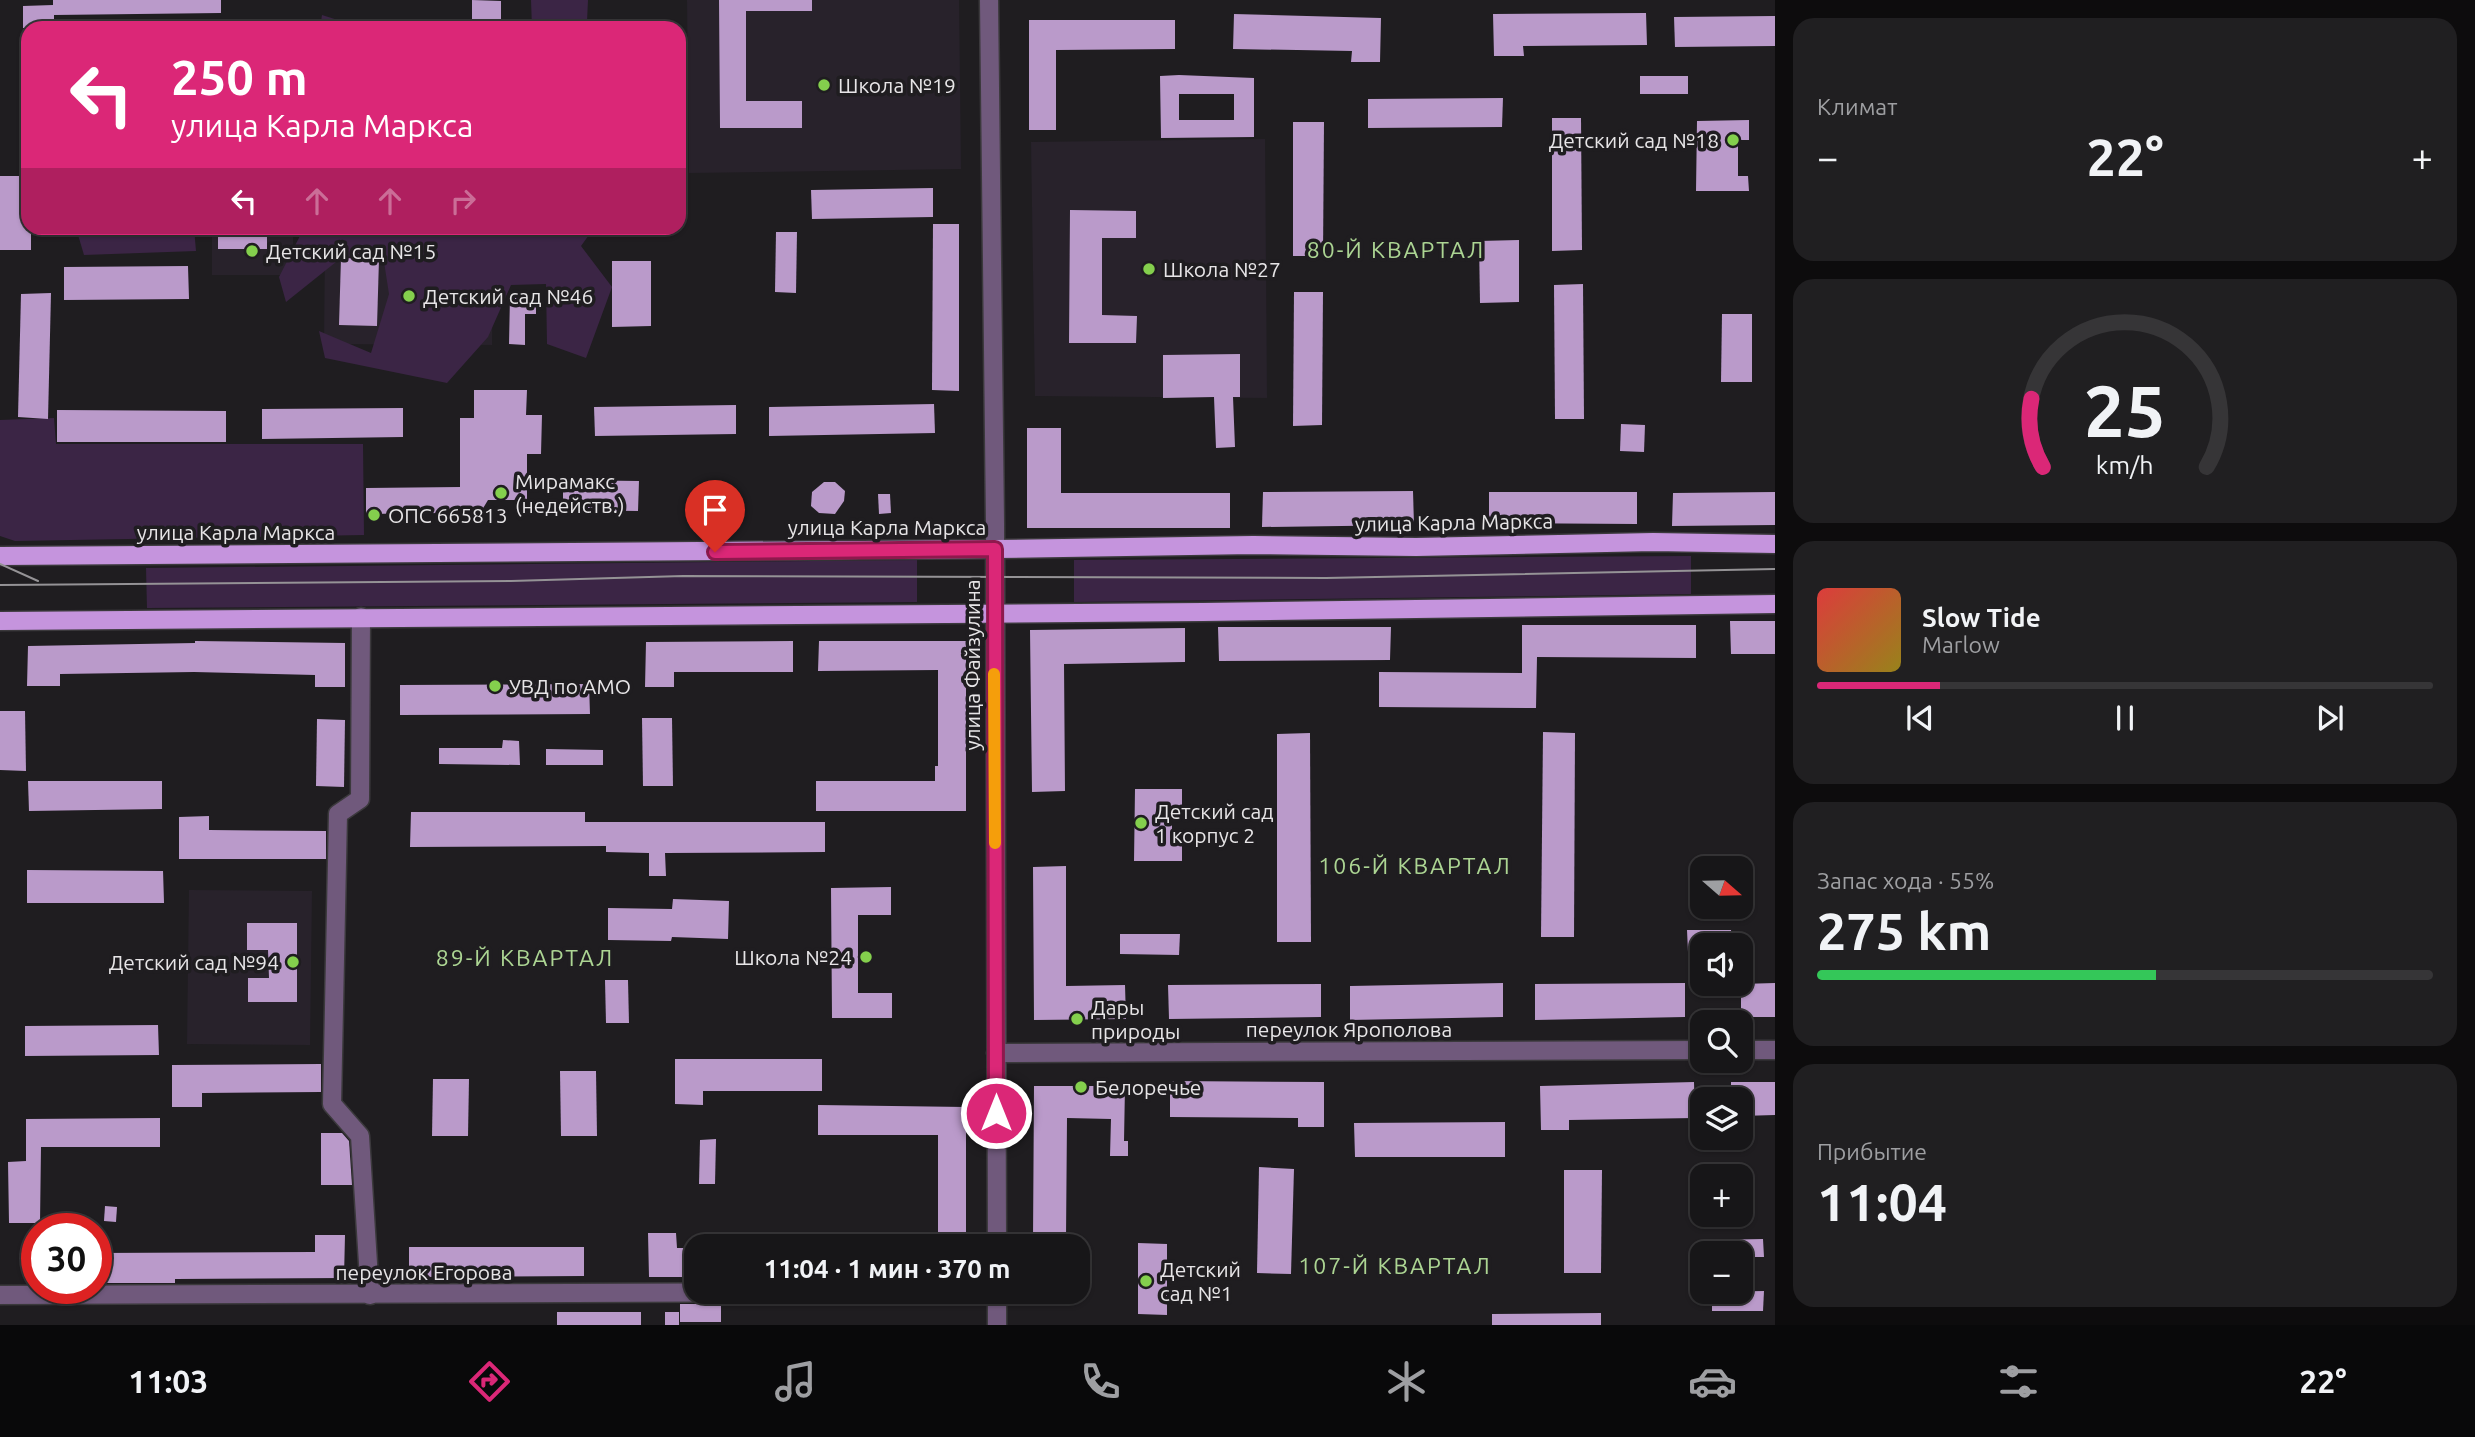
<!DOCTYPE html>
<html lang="ru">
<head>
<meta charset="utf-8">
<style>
  body { margin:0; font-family:Ubuntu,sans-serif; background:#201f21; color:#f1f3f6; height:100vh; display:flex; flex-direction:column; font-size:26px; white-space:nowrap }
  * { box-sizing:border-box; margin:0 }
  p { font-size:23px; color:#9e9fa2 }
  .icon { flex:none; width:38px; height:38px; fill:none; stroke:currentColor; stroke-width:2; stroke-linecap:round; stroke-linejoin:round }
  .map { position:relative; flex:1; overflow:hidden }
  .side { display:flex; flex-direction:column; gap:18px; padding:18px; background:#0d0c0d; width:700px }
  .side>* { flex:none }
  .banner { position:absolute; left:21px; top:21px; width:665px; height:214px; border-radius:21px; box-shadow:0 2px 5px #0004,0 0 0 2px #363537; background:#db2777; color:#fff; overflow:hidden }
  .needle { width:46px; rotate:110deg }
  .tools { position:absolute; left:1690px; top:856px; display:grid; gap:14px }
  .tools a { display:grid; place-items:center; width:63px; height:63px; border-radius:14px; background:#171618; box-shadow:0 2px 5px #0004,0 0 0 2px #363537; font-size:35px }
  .speed { position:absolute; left:21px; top:1213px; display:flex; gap:14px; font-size:35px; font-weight:700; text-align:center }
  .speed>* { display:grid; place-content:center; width:91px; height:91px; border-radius:50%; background:#171618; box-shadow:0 2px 5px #0004,0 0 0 2px #363537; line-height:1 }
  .speed .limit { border:10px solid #d22; background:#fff; color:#111 }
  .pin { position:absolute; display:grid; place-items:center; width:60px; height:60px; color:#fff; margin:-72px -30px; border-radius:50% 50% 50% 0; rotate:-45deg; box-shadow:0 0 7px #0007 }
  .pin .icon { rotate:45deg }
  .me { position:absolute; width:77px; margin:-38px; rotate:0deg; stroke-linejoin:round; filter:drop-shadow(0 0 5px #0008) }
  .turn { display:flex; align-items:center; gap:24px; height:147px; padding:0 35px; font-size:32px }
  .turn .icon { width:91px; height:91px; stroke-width:2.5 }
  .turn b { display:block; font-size:49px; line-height:60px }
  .lanes { display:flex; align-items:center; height:66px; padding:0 35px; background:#0003; justify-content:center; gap:35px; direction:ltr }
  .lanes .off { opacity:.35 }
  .big { font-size:52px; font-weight:600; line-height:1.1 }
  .side .card { flex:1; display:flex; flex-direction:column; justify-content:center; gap:10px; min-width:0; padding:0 24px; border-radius:21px; background:#201f21 }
  .side .dial { align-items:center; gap:0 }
  .dial svg { height:182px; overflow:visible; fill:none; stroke:#363537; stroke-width:7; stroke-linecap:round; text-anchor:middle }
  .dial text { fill:#f1f3f6; stroke:none }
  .song { display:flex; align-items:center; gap:21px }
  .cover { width:84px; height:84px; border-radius:10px; background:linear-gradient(135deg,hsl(0 70% 55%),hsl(50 70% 35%)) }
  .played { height:7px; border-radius:4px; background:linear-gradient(90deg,#db2777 20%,#363537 20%) }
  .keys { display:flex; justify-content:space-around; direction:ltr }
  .heat { display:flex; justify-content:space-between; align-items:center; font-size:38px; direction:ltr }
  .charge { height:10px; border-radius:5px; background:linear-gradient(90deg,#34c759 55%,#363537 0) }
  .trip { position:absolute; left:684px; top:1234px; width:406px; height:70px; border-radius:21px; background:#171618; box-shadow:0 2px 5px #0004,0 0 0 2px #363537; font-weight:600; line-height:70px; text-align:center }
  .tab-bar { display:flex; height:112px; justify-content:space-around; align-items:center; background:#09090a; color:#9e9fa2 }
  .tab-bar .icon { width:49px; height:49px }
  .tab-bar .on { color:#db2777 }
  .tab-bar b { font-size:32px; color:#f1f3f6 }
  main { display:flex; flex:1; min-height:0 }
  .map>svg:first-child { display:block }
  .built { fill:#28222b }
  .green { fill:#3b2545 }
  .building { fill:#ba9aca; fill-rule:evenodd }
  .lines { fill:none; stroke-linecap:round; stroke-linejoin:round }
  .minor-casing { stroke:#3b393c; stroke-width:21 }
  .major-casing { stroke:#3b393c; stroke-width:21 }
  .minor { stroke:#70597c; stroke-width:18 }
  .major { stroke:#c594dd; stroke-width:18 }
  .tram { stroke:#959396; stroke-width:2 }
  .route-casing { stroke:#8e194d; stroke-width:18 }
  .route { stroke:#db2777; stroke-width:12 }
  .slow { stroke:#f59e0b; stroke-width:12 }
  .poi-dot { fill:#84cf4d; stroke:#1f1d20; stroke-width:2.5 }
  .labels { text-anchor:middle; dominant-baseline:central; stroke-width:7; stroke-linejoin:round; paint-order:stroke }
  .poi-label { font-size:21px; fill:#e7e5e7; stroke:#1f1d20; text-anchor:start }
  .street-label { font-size:21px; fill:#e7e5e7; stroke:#1f1d20 }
  .neighbourhood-label { font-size:23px; letter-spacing:2px; fill:#acd593; stroke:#1f1d20 }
</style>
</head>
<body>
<main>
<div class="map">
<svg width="1775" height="1325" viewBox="0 0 1775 1325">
  <rect width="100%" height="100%" fill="#1f1d20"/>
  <g class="built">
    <polygon points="687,0 959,0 961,169 689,173"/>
    <polygon points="1265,139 1267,398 1035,396 1031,142"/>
    <rect x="212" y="228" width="81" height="47"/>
    <polygon points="325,247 493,248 492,345 324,344"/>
    <polygon points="189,890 312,891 310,1045 187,1044"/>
  </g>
  <g class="green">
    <polygon points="531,0 588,0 587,22 603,28 532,28"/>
    <polygon points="322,15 363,28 320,28"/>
    <polygon points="76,228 194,228 196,251 84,255"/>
    <polygon points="304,228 594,228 581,246 612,287 586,358 547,344 546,284 511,285 488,337 447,383 325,358 319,331 371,353 389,294 382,249 341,258 286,302 279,277"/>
    <polygon points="54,418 56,444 363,444 364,535 15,541 0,536 0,420"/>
    <polygon points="1691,556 1691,594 1074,602 1074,560"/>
    <polygon points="917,560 917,602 147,608 146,568"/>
  </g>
  <g class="building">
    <polygon points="53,0 221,0 221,13 54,15 54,28 23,28 23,6 53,5"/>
    <polygon points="472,0 501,1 501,28 472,28"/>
    <polygon points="719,0 746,0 746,101 802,101 802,128 720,128"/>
    <rect x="746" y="0" width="66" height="11"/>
    <polygon points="1646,13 1647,45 1523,46 1524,56 1494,56 1493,14"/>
    <polygon points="1234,14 1381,18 1380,62 1351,62 1352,51 1233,49"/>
    <polygon points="1775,16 1775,46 1675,47 1674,17"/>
    <polygon points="1029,20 1175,20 1175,49 1056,50 1056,130 1029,130"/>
    <path d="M1179,75L1254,78V137L1161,138L1160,76ZM1179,94H1234V120H1179Z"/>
    <rect x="1640" y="76" width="48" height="18"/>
    <polygon points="1503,98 1502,127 1368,128 1368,99"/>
    <polygon points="1552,118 1581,118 1582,250 1552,251"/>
    <polygon points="1749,120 1749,140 1738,140 1738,176 1748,176 1749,191 1696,191 1697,121"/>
    <polygon points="1293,122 1324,122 1323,256 1293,256"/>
    <polygon points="0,176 28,176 28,228 31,228 31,250 0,250"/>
    <polygon points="933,188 933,217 812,219 811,190"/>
    <polygon points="1070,210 1136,211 1136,238 1102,238 1102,315 1137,316 1136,343 1069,343"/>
    <polygon points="933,224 959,224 959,391 932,390"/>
    <rect x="218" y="228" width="49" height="21"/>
    <polygon points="776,232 797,232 796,293 775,292"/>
    <polygon points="1519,240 1519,302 1480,303 1479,241"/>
    <polygon points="341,258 379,259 377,326 339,325"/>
    <polygon points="612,261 651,261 651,326 612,327"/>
    <polygon points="188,266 189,299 64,300 64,267"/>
    <polygon points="1583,284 1584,419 1555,419 1554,285"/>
    <polygon points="1294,292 1323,292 1322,425 1293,426"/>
    <polygon points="51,293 48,419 18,417 21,294"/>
    <polygon points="510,296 536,297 536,314 525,314 525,345 509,344"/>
    <polygon points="1722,314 1752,314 1752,382 1721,382"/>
    <polygon points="1240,354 1240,397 1233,397 1235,447 1216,448 1214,397 1163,398 1163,355"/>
    <polygon points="474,390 527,390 526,415 542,415 541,454 527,454 527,500 488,500 482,510 441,510 441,513 366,514 366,488 460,487 460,418 474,418"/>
    <polygon points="934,404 935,433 769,436 769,407"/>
    <polygon points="736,405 736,434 595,436 594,407"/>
    <polygon points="403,408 403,437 262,439 262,409"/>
    <polygon points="57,410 226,411 226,442 57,442"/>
    <polygon points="1621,424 1645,425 1644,452 1620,451"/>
    <polygon points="1027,428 1061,428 1061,493 1230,493 1230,528 1027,528"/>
    <polygon points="563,480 639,481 638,511 563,510"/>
    <polygon points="824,482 835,482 845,491 844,501 835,514 819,513 811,506 812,492"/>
    <polygon points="1413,491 1414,525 1262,527 1263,492"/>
    <polygon points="1489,492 1637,492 1637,524 1489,523"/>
    <polygon points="1775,492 1775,525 1672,526 1673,493"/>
    <polygon points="878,494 890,494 891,513 879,514"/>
    <polygon points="1730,621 1775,621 1775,654 1731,654"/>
    <polygon points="1522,625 1696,625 1696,658 1537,657 1536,708 1379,707 1379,672 1522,673"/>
    <polygon points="1218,627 1391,627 1390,660 1219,661"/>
    <polygon points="1185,628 1185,662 1064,664 1065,791 1032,792 1030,630"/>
    <polygon points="195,641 345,643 345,687 315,687 315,675 194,672 60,674 60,686 27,686 28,646 195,643"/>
    <polygon points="793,641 793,672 674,672 674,687 645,687 646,642"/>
    <polygon points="819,641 966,641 966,811 816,811 816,781 935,781 935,766 938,766 938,670 818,671"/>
    <polygon points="589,684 590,714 400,715 400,685"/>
    <polygon points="0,711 25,711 26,771 0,770"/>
    <polygon points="642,718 672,718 673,786 643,786"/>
    <polygon points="317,719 345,720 344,787 316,786"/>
    <polygon points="1543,732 1575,733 1574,937 1541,937"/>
    <polygon points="1310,733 1311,942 1277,942 1277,734"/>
    <polygon points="503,740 519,741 520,765 439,764 439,748 502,748"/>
    <polygon points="546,749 603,750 603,765 546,765"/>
    <polygon points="28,781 162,781 162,809 29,811"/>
    <polygon points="1135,789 1182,789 1182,809 1172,809 1172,842 1182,842 1182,861 1134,861"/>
    <polygon points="411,812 585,812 585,822 825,822 825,852 665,853 666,876 649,876 649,853 606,852 606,846 410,847"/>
    <polygon points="209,816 209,830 326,831 326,859 179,859 179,817"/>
    <polygon points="1066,866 1066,986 1125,985 1126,1019 1034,1020 1033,867"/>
    <polygon points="27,870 163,871 164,903 27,903"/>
    <polygon points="891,887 891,915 858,915 858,993 892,993 892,1018 832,1018 831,888"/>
    <polygon points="673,899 729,901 728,939 672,937 671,941 608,940 608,908 672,909"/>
    <polygon points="247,923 297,923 297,1002 248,1002 248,978 269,978 268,950 247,950"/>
    <polygon points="1687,930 1731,930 1732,945 1703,945 1703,952 1688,952"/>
    <polygon points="1120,934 1180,934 1179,955 1120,954"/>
    <polygon points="605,980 628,980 629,1023 606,1023"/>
    <polygon points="1503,983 1503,1017 1350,1020 1350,986"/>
    <polygon points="1685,983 1685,1017 1535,1020 1535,984"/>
    <polygon points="1321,984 1321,1017 1169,1019 1168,985"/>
    <polygon points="1741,984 1775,983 1775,1017 1741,1017"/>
    <polygon points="158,1025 159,1055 25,1056 25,1026"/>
    <polygon points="675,1059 822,1059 822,1091 703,1091 703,1105 675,1104"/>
    <polygon points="321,1064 321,1092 202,1093 202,1107 172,1107 172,1065"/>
    <polygon points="560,1071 596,1071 597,1136 561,1136"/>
    <polygon points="433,1079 469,1079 468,1136 432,1136"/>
    <polygon points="1170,1081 1324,1082 1324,1127 1298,1127 1298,1118 1170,1117"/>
    <polygon points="1694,1082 1695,1118 1569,1120 1569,1130 1541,1130 1540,1086"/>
    <polygon points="1731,1082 1775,1082 1775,1115 1741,1116 1741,1099 1731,1099"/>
    <polygon points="1034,1086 1125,1086 1124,1141 1128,1141 1128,1156 1110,1156 1111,1119 1067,1118 1066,1238 1033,1239"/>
    <polygon points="818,1105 966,1107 966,1246 938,1246 938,1135 818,1135"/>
    <polygon points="160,1118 160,1147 41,1147 40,1223 9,1223 8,1162 26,1161 26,1119"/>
    <polygon points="1505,1122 1505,1157 1355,1157 1354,1123"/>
    <polygon points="321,1133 342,1133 349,1141 352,1185 321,1185"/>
    <polygon points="716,1139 715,1184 699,1184 700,1140"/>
    <polygon points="1259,1167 1294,1169 1291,1274 1257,1273"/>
    <polygon points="1564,1170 1602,1170 1601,1273 1564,1273"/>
    <polygon points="105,1206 117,1207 116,1222 104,1221"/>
    <polygon points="648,1233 676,1233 677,1248 696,1248 696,1277 649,1277"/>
    <polygon points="315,1235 345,1235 344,1278 175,1279 175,1283 96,1283 96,1253 315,1252"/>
    <polygon points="1763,1239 1764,1257 1741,1257 1741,1253 1712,1253 1712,1240"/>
    <polygon points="1138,1243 1167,1244 1167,1315 1138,1314"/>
    <polygon points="409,1247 584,1247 584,1276 409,1277"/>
    <polygon points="1764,1291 1763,1311 1712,1311 1712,1292"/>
    <rect x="680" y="1304" width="41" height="18"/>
    <rect x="557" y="1312" width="84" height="13"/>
    <rect x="665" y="1312" width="14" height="13"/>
    <polygon points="1601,1313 1601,1325 1492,1325 1492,1314"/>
  </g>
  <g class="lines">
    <g class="minor-casing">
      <g id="minor">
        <polyline points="989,0 995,523 997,1246"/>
        <polyline points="361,617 360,799 338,814 332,1104 360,1136 370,1295"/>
        <polyline points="1741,1050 1775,1050"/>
        <polyline points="996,1053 1703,1050"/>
        <polyline points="997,1292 997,1325"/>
        <polyline points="0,1295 848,1292"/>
      </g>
    </g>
    <g class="major-casing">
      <g id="major">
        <polyline points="0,556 995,549 1253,545 1416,547 1653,542 1775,544"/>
        <polyline points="0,621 1203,612 1775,604"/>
      </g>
    </g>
    <use href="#minor" class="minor"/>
    <use href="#major" class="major"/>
    <g class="tram">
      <polyline points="0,564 38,581"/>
      <polyline points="0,585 511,581 683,576 1326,578 1775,569"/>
    </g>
  </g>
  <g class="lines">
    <g class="route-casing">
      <polyline id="route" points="715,552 995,549 996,1113"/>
    </g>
    <use href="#route" class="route"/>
    <polyline class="slow" points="994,674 995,843"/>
  </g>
  <g class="poi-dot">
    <circle cx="824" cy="85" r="7"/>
    <circle cx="1733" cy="140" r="7"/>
    <circle cx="252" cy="251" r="7"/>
    <circle cx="1149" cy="269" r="7"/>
    <circle cx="409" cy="296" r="7"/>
    <circle cx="501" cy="493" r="7"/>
    <circle cx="374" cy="515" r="7"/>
    <circle cx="495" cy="686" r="7"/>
    <circle cx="1141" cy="823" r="7"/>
    <circle cx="866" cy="957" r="7"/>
    <circle cx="293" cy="962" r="7"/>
    <circle cx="1077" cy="1019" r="7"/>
    <circle cx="1081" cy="1087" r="7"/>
    <circle cx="1146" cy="1281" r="7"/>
  </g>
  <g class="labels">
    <g class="poi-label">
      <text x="838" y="85">Школа №19</text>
      <text x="1719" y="140" text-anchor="end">Детский сад №18</text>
      <text x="266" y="251">Детский сад №15</text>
      <text x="1163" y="269">Школа №27</text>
      <text x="423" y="296">Детский сад №46</text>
      <text x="515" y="481">Мирамакс<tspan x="515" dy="24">(недейств.)</tspan></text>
      <text x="388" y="515">ОПС 665813</text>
      <text x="509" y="686">УВД по АМО</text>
      <text x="1155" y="811">Детский сад<tspan x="1155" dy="24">1 корпус 2</tspan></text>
      <text x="852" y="957" text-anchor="end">Школа №24</text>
      <text x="279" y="962" text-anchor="end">Детский сад №94</text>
      <text x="1091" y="1007">Дары<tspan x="1091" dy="24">природы</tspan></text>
      <text x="1095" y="1087">Белоречье</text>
      <text x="1160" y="1269">Детский<tspan x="1160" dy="24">сад №1</tspan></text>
    </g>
    <g class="street-label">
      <text transform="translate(1454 522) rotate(-1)">улица Карла Маркса</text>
      <text x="887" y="527">улица Карла Маркса</text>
      <text x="236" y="532">улица Карла Маркса</text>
      <text transform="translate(972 665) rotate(-90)">улица Файзулина</text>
      <text x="1349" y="1029">переулок Ярополова</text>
      <text x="424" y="1272">переулок Егорова</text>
    </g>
    <g class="neighbourhood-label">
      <text x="1396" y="249">80-Й КВАРТАЛ</text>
      <text x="1415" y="865">106-Й КВАРТАЛ</text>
      <text x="525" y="957">89-Й КВАРТАЛ</text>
      <text x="1395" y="1265">107-Й КВАРТАЛ</text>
    </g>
  </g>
</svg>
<div class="tools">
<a><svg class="needle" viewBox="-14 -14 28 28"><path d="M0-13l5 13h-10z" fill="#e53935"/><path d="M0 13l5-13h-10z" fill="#9e9fa2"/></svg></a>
<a><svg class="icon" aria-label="sound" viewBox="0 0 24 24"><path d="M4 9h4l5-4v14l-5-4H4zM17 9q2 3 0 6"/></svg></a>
<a><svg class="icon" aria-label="search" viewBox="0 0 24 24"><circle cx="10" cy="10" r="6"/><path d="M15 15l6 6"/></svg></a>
<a><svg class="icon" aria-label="layers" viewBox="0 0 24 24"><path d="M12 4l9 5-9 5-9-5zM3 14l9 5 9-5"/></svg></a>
<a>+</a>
<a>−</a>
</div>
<div class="speed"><div class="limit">30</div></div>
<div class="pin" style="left:715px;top:552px;background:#d93025"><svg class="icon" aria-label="arrive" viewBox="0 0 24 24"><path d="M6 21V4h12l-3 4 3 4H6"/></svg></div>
<svg class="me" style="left:996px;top:1113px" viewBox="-20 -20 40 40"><circle r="17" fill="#db2777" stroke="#fff" stroke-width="3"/><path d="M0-11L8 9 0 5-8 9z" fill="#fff"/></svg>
<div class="trip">11:04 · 1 мин · 370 m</div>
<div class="banner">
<div class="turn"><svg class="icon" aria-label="left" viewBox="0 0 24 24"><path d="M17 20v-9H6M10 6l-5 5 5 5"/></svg><div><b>250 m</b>улица Карла Маркса</div></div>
<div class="lanes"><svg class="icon" aria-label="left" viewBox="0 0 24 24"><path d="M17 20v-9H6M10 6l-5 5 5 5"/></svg><svg class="icon off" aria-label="ahead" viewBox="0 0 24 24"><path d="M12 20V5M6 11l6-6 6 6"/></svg><svg class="icon off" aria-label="ahead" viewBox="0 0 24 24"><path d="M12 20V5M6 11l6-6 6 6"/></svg><svg class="icon off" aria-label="right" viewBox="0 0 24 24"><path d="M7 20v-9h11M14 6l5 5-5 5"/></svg></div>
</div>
</div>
<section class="side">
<div class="card"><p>Климат</p>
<div class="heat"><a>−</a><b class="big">22°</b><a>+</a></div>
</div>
<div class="card dial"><svg viewBox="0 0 100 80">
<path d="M14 69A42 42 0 1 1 86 69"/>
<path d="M14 69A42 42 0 0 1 9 39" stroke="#db2777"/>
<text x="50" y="56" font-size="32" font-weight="700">25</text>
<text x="50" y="72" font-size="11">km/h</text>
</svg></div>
<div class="card">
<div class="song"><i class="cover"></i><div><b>Slow Tide</b><p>Marlow</p></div></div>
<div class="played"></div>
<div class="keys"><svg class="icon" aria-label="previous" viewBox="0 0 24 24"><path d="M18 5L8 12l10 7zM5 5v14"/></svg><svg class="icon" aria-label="pause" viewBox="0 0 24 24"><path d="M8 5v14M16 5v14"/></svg><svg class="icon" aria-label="next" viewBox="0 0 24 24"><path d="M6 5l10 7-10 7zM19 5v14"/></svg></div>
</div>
<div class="card"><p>Запас хода · 55%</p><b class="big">275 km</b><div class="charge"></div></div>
<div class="card"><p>Прибытие</p><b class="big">11:04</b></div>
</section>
</main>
<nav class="tab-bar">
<b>11:03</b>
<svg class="icon on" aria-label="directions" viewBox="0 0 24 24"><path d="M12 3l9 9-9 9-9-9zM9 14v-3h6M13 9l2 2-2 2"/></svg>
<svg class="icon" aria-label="music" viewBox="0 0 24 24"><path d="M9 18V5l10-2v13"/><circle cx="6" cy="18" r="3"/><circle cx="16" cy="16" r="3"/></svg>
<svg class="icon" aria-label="phone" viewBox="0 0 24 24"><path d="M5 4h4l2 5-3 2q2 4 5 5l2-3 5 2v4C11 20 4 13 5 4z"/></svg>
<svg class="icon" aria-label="climate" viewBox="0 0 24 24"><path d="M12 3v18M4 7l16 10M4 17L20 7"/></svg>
<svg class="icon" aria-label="car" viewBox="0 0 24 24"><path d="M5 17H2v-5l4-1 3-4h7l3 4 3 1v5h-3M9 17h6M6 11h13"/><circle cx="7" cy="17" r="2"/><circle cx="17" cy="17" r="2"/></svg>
<svg class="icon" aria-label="filters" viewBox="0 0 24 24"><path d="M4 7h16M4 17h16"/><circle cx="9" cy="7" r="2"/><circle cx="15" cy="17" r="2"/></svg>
<b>22°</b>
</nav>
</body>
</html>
